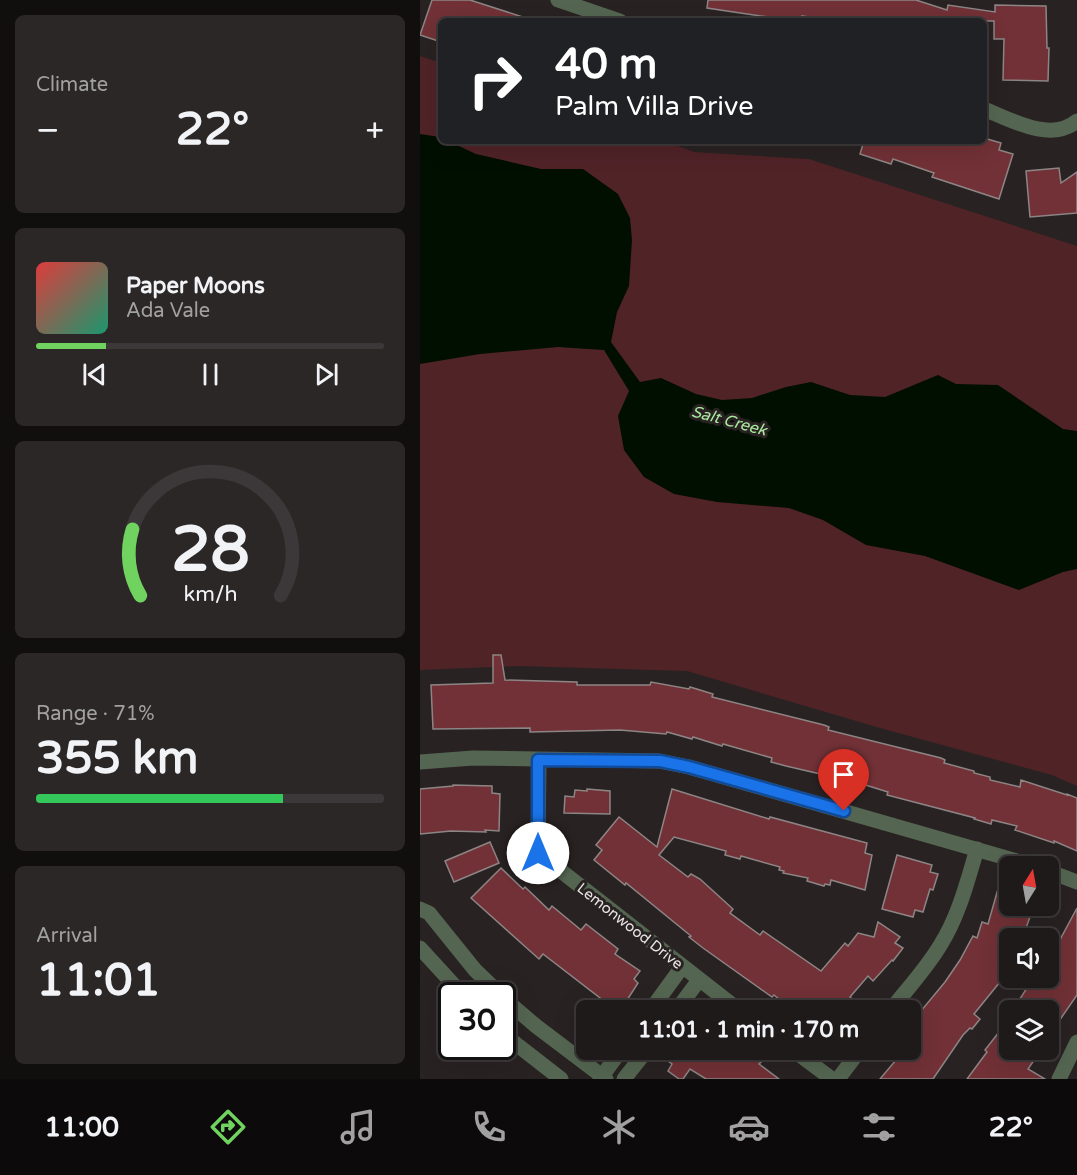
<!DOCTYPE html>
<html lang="en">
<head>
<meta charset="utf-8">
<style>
  body { margin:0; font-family:"Varela Round",sans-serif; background:#2c2727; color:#f1f3f6; height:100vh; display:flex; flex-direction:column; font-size:22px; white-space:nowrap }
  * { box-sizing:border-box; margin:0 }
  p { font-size:20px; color:#a1a1a2 }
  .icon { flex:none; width:33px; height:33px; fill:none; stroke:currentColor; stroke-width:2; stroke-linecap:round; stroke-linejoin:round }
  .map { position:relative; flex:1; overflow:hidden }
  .side { display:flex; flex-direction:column; gap:15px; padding:15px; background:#110e0e; width:420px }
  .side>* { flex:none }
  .top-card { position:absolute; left:18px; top:18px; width:549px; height:126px; border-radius:9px; box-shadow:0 6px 24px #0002,0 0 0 2px #3c3839; background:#202124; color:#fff; overflow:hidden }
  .needle { width:39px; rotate:11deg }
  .fabs { position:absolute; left:579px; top:856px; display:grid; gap:12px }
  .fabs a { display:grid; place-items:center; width:60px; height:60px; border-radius:9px; background:#1f1a1a; box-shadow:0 6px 24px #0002,0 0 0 2px #3c3839; font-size:30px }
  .speed { position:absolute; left:18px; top:982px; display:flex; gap:12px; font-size:30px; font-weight:700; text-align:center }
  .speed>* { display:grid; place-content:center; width:78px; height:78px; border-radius:50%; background:#1f1a1a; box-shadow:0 6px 24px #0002,0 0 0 2px #3c3839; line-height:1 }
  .speed .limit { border:3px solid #111; border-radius:9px; background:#fff; color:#111 }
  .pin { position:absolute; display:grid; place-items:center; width:51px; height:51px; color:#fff; margin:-62px -26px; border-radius:50% 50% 50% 0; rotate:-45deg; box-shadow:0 0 6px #0007 }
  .pin .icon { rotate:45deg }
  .me { position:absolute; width:66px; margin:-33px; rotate:0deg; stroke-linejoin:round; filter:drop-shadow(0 0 4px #0008) }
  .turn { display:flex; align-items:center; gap:21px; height:126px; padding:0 18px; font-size:27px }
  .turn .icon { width:78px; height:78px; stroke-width:2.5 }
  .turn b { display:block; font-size:42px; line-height:51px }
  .big { font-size:45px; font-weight:800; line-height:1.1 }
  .side .tile { flex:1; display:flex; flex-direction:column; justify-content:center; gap:9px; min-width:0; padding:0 21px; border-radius:9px; background:#2c2727 }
  .side .dial { align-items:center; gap:0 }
  .dial svg { height:156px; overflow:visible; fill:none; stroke:#3c3839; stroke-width:7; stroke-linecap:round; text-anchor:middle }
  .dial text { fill:#f1f3f6; stroke:none }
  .song { display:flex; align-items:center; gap:18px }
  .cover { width:72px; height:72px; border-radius:9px; background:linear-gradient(135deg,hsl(0 70% 55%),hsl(160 70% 35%)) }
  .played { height:6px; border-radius:3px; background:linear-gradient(90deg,#70d35f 20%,#3c3839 20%) }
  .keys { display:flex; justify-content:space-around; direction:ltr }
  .heat { display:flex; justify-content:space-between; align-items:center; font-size:33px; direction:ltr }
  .charge { height:9px; border-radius:4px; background:linear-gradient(90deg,#34c759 71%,#3c3839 0) }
  .trip { position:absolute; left:156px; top:1000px; width:345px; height:60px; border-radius:9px; background:#1f1a1a; box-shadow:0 6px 24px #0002,0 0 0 2px #3c3839; font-weight:800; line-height:60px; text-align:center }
  .menu { display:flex; height:96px; justify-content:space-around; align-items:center; background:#0c0a0a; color:#a1a1a2 }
  .menu .icon { width:42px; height:42px }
  .menu .current { color:#70d35f }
  .menu b { font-size:27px; color:#f1f3f6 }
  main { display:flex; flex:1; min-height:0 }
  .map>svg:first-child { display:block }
  .green { fill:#502327 }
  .water { fill:#000f00 }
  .building { fill:#713136; stroke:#8d8585; stroke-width:1.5 }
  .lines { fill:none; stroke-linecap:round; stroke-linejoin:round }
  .minor { stroke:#546651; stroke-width:15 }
  .tertiary { stroke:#546651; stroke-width:15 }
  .route-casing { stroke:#114b97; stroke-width:15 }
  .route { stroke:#1a73e8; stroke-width:10 }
  .labels { text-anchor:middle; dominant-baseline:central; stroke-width:6; stroke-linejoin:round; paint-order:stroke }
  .street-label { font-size:15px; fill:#e9e4e4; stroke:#292222 }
  .water-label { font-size:16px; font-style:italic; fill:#aaea9f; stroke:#292222 }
</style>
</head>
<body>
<main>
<section class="side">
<div class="tile"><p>Climate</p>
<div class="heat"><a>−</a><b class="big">22°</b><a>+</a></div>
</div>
<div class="tile">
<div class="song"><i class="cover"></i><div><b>Paper Moons</b><p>Ada Vale</p></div></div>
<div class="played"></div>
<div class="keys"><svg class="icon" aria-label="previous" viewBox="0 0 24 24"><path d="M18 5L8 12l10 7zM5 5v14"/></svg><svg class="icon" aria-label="pause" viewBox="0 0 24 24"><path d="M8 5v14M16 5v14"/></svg><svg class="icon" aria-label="next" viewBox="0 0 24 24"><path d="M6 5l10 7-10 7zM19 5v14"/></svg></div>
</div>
<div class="tile dial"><svg viewBox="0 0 100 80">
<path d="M14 69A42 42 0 1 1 86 69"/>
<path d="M14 69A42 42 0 0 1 10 35" stroke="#70d35f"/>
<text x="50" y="56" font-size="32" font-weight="700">28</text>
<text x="50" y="72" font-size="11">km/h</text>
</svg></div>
<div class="tile"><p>Range · 71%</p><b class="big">355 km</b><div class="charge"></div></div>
<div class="tile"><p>Arrival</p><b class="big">11:01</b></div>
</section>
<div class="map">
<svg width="657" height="1079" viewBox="0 0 657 1079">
  <rect width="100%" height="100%" fill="#292222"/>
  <polygon class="green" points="0,56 21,63 21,141 244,141 274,152 389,159 657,246 657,786 632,775 460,728 267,671 98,666 0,670"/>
  <polygon class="water" points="0,134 20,137 21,141 28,141 56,154 121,169 163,169 198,194 210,218 212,240 209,286 197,312 191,342 220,382 241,378 276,394 302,400 332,398 366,387 391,382 430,395 465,397 518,375 536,384 578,385 643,429 657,431 657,569 643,572 599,590 505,556 446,545 403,520 369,508 297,502 254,494 224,477 204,450 198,416 209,391 184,350 138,347 60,354 0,364"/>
  <g class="building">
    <polygon points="12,0 50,0 106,18 106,21 21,21 21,42 0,35"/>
    <polygon points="288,0 496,0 527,10 528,5 575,12 575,5 626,6 627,48 629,48 628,81 583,80 584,39 574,39 574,21 413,21 382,16 382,21 375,21 287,8"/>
    <polygon points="564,138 581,143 579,150 593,154 579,199 512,177 514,173 473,159 471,164 440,154 444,141 564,141"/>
    <polygon points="639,168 641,183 657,172 657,213 610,217 606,171"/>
    <polygon points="73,655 81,655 85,680 157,682 157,685 230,685 231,682 269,689 270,687 293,694 292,697 404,725 409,727 408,730 521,758 525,760 524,763 554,771 554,773 570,777 570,780 600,787 601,780 647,795 647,794 657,798 657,851 634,841 634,843 595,830 597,826 572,820 571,824 554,819 555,818 467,795 468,792 439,783 366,766 351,762 352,758 303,744 302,746 273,737 272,739 247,732 246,734 200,730 110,732 110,728 13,729 11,685 73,683"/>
    <polygon points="33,785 72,786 72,793 80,794 79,831 65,830 66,832 31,831 0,834 0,789 33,786"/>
    <polygon points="167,789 190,791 190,814 144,813 145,796 154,797 155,790 167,791"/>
    <polygon points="252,789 349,819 350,817 447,843 445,853 452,855 445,890 411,880 410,885 405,884 404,886 387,881 388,878 363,873 364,871 359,870 360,867 321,856 320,859 305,855 306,851 254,837 239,855 268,877 271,874 280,879 313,909 310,913 340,935 343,931 401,971 425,943 428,946 438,933 454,937 458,922 480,937 475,943 483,948 473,961 472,960 453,981 448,976 430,997 448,1011 373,1011 354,995 352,997 283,948 269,937 271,936 206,883 205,885 174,860 182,850 176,845 199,817 237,847"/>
    <polygon points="70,842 79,863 34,882 25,861"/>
    <polygon points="477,855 512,865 510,872 518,874 513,890 510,889 503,912 495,910 493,917 462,909"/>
    <polygon points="81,868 103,889 105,887 129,910 132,906 161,930 166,924 198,949 195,954 220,971 214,979 218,983 200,1011 171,1011 180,998 123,954 119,959 51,898"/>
    <polygon points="578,889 590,893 590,906 614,906 602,939 590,939 590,978 628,978 628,962 657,908 657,995 628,1037 628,1011 592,1011 607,988 584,977 554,1014 560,1019 552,1029 550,1028 543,1035 513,1079 460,1079 476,1060 463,1050 490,1050 490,1020 499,1009 501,1011 525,982 540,960 553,936 557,938 562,922 568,924"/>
    <polygon points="590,1018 590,1050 621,1050 608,1069 625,1079 547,1079 567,1052 565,1050"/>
    <polygon points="255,1050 327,1050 342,1061 339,1064 359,1079 286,1079 270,1069 263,1079 259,1079 248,1071 252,1064 248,1061"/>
  </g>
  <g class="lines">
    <g class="minor">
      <polyline points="138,0 200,21"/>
      <path d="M564,109C591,120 631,143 657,121"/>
      <polyline points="119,760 118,853 320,1011"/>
      <polyline points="0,762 53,758 239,761 269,767 618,867"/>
      <polyline points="628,871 657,882"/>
      <polyline points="230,1011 262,967"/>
      <polyline points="256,1011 279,980"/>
      <path d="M470,1011C487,989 507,968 521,944C539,915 547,882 557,849"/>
      <polyline points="373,1050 412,1079"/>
      <polyline points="180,1079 201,1050"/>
      <polyline points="204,1079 227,1050"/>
      <polyline points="418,1079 440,1050"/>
      <polyline points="639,1079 657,1042"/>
    </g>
    <g class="tertiary">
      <polyline points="0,909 9,913 55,970 82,996"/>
      <polyline points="0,948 44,996"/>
      <polyline points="82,997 116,1026 186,1079"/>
      <polyline points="82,1033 141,1079"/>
    </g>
  </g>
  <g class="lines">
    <g class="route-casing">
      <polyline id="route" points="118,853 118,760 240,761 269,767 424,811"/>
    </g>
    <use href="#route" class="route"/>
  </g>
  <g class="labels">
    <g class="street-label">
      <text transform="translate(210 926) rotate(38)">Lemonwood Drive</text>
    </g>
    <g class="water-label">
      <text transform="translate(309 421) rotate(15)">Salt Creek</text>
    </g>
  </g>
</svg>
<div class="fabs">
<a><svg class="needle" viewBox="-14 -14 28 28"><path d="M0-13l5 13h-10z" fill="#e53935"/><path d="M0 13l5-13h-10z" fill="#a1a1a2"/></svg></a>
<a><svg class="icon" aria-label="sound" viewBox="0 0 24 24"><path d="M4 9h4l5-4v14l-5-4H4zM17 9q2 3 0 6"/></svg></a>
<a><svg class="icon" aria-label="layers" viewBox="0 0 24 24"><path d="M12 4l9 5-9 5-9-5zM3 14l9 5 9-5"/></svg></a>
</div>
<div class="speed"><div class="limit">30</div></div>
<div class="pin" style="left:424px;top:811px;background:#d93025"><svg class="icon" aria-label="arrive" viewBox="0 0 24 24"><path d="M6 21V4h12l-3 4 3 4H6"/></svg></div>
<svg class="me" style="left:118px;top:853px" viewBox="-20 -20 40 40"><circle r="19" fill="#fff"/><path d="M0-13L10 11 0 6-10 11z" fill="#1a73e8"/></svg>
<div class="trip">11:01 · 1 min · 170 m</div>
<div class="top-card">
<div class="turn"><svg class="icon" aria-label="right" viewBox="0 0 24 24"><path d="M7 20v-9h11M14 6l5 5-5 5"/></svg><div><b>40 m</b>Palm Villa Drive</div></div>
</div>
</div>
</main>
<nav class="menu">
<b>11:00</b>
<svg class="icon current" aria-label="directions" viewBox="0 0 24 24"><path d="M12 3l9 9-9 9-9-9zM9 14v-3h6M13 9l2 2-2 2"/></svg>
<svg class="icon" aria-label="music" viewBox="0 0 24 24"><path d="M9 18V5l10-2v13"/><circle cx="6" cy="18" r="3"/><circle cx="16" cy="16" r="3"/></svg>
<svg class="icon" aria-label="phone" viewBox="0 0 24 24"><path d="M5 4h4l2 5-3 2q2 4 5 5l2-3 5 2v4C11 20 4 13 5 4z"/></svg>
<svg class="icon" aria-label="climate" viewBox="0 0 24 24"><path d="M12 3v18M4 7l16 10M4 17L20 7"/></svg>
<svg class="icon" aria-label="car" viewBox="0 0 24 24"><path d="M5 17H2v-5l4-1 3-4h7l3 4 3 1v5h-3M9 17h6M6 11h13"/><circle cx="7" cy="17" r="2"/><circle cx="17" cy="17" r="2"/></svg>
<svg class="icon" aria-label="filters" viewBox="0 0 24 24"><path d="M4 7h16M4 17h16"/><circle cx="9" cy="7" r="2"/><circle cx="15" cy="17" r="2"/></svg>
<b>22°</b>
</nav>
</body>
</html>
